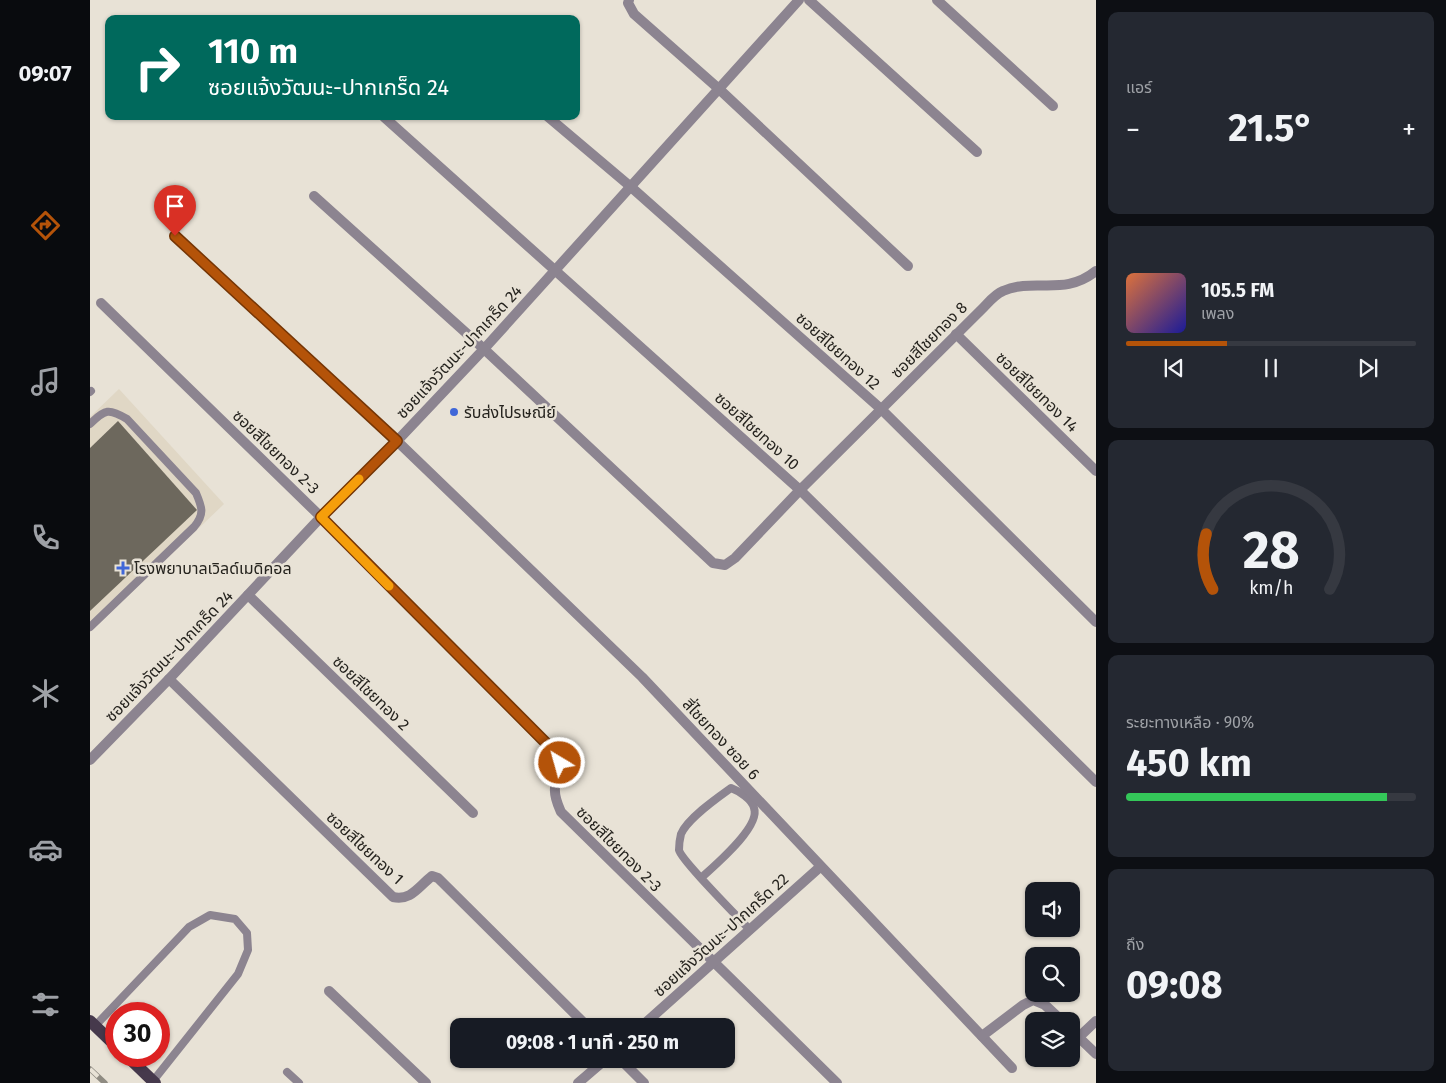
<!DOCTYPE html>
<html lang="th">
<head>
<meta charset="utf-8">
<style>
  body { margin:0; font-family:"Fira Sans","Noto Sans Thai",sans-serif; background:#242831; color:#f1f3f6; height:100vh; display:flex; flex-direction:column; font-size:19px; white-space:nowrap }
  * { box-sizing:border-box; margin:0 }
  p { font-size:16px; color:#9ea1a6 }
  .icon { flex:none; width:28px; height:28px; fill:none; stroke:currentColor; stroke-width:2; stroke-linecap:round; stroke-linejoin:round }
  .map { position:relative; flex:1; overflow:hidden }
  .panel { display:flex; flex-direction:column; gap:12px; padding:12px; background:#0d0f14; width:350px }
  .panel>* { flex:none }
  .hud { position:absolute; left:15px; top:15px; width:475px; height:105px; border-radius:10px; box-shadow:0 1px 4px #0004; background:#00695c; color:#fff; overflow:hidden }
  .tools { position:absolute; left:935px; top:882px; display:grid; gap:10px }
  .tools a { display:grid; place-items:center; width:55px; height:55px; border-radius:10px; background:#171b24; box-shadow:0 1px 4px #0004; font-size:25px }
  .speed { position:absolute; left:15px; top:1002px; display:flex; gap:10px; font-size:25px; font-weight:700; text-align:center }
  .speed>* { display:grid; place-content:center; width:65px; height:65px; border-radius:50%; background:#171b24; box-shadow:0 1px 4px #0004; line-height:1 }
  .speed .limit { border:8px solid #d22; background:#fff; color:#111 }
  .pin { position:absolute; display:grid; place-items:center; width:42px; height:42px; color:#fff; margin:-51px -21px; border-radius:50% 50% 50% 0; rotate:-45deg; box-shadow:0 0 5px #0007 }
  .pin .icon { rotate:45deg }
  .me { position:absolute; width:55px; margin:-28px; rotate:323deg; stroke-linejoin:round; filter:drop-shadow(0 0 4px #0008) }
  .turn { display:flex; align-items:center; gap:18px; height:105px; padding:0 20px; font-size:22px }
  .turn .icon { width:65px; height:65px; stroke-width:2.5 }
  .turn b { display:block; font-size:35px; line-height:42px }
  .big { font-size:38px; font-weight:700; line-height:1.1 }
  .panel .widget { flex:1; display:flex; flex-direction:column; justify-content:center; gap:8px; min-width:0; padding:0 18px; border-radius:10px; background:#242831 }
  .panel .dial { align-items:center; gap:0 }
  .dial svg { height:130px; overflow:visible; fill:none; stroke:#363941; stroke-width:7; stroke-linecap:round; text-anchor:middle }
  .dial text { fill:#f1f3f6; stroke:none }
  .song { display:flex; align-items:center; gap:15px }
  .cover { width:60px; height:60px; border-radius:8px; background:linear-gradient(135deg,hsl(20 70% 55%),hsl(240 70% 35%)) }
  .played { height:5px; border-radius:2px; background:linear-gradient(90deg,#b45309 35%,#363941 35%) }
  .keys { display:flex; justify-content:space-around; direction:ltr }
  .heat { display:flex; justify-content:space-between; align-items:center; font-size:28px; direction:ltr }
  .charge { height:8px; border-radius:4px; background:linear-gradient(90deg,#34c759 90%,#363941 0) }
  .trip { position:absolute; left:360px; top:1018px; width:285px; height:50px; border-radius:10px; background:#171b24; box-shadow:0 1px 4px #0004; font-weight:700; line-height:50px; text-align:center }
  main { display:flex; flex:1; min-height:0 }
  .tab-bar { display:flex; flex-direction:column; width:90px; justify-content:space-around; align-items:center; background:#090b0e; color:#9ea1a6 }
  .tab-bar .icon { width:35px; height:35px }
  .tab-bar .current { color:#b45309 }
  .tab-bar b { font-size:22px; color:#f1f3f6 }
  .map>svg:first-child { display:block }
  .built { fill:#e0d7c5 }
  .building { fill:#6d685d }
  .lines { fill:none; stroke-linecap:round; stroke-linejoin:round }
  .service { stroke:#8c8490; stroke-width:8 }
  .minor { stroke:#8c8490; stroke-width:10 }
  .tertiary { stroke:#8c8490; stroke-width:10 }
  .primary { stroke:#46394c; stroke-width:12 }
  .rail-casing { stroke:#8f8b82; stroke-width:5.5 }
  .rail { stroke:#e8e2d6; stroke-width:4; stroke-dasharray:11; stroke-linecap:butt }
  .route-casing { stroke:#753606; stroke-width:12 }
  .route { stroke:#b45309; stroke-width:9 }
  .slow { stroke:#f59e0b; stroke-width:9 }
  .poi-dot { fill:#4067d8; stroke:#e8e2d6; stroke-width:2 }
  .labels { text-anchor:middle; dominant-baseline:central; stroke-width:5; stroke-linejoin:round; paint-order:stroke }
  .street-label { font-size:16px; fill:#25231e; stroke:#e8e2d6 }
  .poi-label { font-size:16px; fill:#25231e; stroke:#e8e2d6; text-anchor:start }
</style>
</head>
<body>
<main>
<nav class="tab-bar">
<b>09:07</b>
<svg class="icon current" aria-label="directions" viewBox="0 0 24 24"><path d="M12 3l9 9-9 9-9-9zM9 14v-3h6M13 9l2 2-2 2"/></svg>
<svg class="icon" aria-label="music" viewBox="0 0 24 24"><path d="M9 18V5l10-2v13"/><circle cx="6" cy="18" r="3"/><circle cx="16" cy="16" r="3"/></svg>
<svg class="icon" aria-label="phone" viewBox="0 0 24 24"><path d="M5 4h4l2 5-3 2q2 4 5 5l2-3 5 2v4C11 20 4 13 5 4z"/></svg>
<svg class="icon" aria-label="climate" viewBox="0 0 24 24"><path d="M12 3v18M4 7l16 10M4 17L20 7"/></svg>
<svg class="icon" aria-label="car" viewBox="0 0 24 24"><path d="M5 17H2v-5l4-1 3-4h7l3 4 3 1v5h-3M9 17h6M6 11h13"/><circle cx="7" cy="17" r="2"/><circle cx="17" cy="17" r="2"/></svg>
<svg class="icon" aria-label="filters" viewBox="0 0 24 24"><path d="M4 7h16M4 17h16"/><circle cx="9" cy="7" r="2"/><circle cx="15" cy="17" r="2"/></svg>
</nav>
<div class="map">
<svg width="1006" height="1083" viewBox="0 0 1006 1083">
  <rect width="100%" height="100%" fill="#e8e2d6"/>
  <polygon class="built" points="29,389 134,504 0,632 0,417"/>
  <polygon class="building" points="28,421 107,510 0,611 0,448"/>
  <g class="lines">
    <g class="service">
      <polyline points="0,392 1,391"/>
      <path d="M0,424C15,409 19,408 37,419L106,493C112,507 115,514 104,527L0,627"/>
      <path d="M611,878C624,866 671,827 664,808C662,799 649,791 641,788C627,798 598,818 591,834C590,838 589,846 589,850C591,860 649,918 660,930"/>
      <polyline points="5,1026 99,927 120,915 145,919 157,933 158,950 148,974 63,1081"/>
      <polyline points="197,1072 209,1083"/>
    </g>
    <g class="minor">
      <polyline points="539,0 538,3 544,14 629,89 818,266"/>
      <polyline points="719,0 887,152"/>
      <polyline points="847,0 963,106"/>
      <polyline points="457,116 541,187 791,409 1006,622"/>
      <polyline points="294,117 710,490 1006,782"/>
      <path d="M224,196L394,349L623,563L635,565L645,558L710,490L892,309C898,303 905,294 913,291C945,277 974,297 1006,271"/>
      <polyline points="85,236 307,441 552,677 922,1068"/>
      <path d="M11,303L231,517L469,756C472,769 467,776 465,788C464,797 468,805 471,812L747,1083"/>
      <polyline points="866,334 1006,471"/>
      <polyline points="158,595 383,813"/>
      <path d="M79,679L303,897C321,901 328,887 342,876L348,878L497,1026"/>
      <polyline points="239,991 336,1083"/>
      <polyline points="552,1026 730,867"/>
      <polyline points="981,1030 1006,1054"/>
      <polyline points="892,1036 933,1005 943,1000 955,1005 972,1021"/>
      <polyline points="989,1037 1006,1021"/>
      <polyline points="530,1059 554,1083"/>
      <polyline points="488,1083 516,1059"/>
    </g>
    <polyline class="tertiary" points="0,760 79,679 231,517 307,441 394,349 709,0"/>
    <g class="primary">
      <polyline points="0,1021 26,1046"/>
      <polyline points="37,1056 65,1083"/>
    </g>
    <g class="rail-casing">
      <polyline id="rail" points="0,1069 15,1083"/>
    </g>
    <use href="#rail" class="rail"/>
  </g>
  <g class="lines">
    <g class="route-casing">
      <polyline id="route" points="85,236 307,441 231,517 469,756 470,763"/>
    </g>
    <use href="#route" class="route"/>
    <polyline class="slow" points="269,479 231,517 299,586"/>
  </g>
  <g class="poi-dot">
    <circle cx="364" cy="412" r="5"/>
    <path d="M30.5 560.5h5v5h5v5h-5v5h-5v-5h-5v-5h5z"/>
  </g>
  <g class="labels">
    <g class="street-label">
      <text transform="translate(839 340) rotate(-45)">ซอยสีไชยทอง 8</text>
      <text transform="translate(748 351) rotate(42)">ซอยสีไชยทอง 12</text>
      <text transform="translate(369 352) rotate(-47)">ซอยแจ้งวัฒนะ-ปากเกร็ด 24</text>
      <text transform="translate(947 392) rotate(44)">ซอยสีไชยทอง 14</text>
      <text transform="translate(667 431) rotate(42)">ซอยสีไชยทอง 10</text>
      <text transform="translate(186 452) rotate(44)">ซอยสีไชยทอง 2-3</text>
      <text transform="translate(79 656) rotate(-46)">ซอยแจ้งวัฒนะ-ปากเกร็ด 24</text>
      <text transform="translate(281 693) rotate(44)">ซอยสีไชยทอง 2</text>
      <text transform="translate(631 739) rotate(47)">สี่ไชยทอง ซอย 6</text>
      <text transform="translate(275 848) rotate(43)">ซอยสีไชยทอง 1</text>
      <text transform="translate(529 849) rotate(45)">ซอยสีไชยทอง 2-3</text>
      <text transform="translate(631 935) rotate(-42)">ซอยแจ้งวัฒนะ-ปากเกร็ด 22</text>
    </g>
    <g class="poi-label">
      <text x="374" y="412">รับส่งไปรษณีย์</text>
      <text x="44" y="568">โรงพยาบาลเวิลด์เมดิคอล</text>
    </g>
  </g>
</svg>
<div class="tools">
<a><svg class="icon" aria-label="sound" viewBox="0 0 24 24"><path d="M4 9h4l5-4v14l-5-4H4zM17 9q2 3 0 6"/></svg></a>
<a><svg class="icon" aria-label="search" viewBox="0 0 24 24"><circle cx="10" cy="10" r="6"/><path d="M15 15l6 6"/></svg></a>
<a><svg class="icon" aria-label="layers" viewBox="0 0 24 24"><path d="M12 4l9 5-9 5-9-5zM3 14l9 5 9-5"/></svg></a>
</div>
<div class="speed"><div class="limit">30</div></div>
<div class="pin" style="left:85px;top:236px;background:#d93025"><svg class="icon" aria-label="arrive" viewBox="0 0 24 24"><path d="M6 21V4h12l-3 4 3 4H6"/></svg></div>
<svg class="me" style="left:470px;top:763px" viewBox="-20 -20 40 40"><circle r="17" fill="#b45309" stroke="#fff" stroke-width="3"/><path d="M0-11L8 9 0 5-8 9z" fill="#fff"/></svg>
<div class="trip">09:08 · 1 นาที · 250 m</div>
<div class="hud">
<div class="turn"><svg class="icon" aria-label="right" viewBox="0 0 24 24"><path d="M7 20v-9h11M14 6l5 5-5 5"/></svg><div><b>110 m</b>ซอยแจ้งวัฒนะ-ปากเกร็ด 24</div></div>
</div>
</div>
<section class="panel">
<div class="widget"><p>แอร์</p>
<div class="heat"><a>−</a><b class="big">21.5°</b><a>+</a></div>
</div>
<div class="widget">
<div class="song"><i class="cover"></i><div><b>105.5 FM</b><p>เพลง</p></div></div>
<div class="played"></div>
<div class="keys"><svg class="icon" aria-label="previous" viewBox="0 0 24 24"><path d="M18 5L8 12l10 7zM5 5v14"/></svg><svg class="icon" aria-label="pause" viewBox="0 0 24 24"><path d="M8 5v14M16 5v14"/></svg><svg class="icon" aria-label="next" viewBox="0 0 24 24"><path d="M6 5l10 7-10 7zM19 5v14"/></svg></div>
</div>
<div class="widget dial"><svg viewBox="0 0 100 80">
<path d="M14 69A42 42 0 1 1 86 69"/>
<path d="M14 69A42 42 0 0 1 10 35" stroke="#b45309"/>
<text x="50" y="56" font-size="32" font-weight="700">28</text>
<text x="50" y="72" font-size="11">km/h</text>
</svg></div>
<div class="widget"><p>ระยะทางเหลือ · 90%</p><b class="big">450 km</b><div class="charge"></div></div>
<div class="widget"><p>ถึง</p><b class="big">09:08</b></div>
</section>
</main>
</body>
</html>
